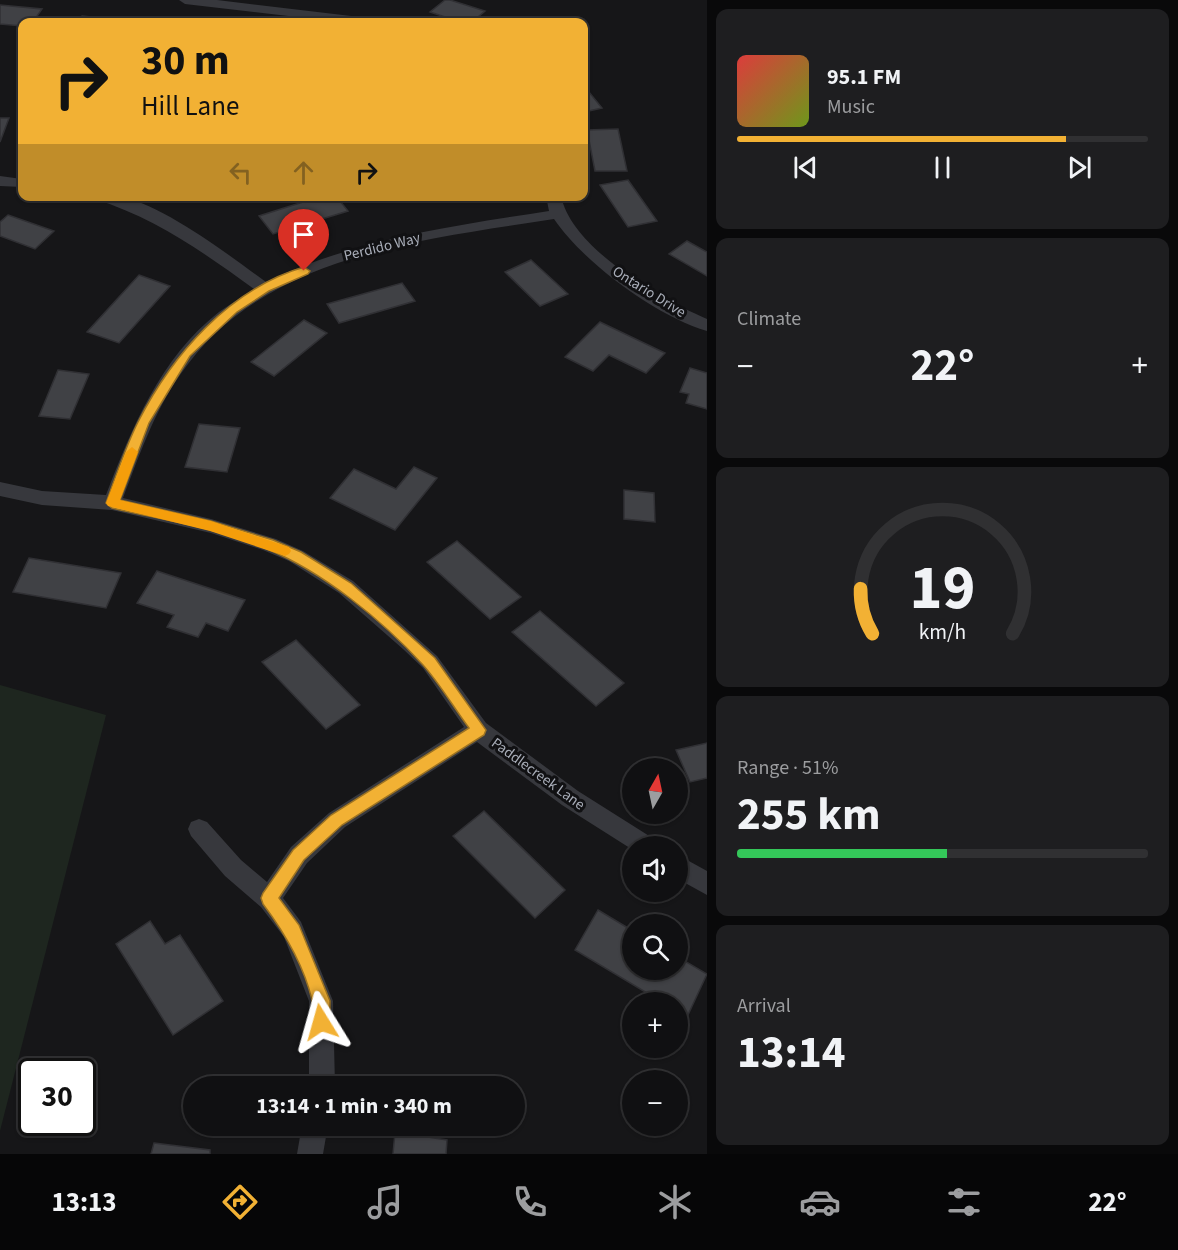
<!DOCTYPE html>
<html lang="en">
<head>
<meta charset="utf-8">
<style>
  body { margin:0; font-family:"Source Sans 3",sans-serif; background:#1e1e20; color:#f1f3f6; height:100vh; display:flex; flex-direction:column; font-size:22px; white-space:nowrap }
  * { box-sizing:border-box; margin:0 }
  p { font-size:20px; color:#9c9d9f }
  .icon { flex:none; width:33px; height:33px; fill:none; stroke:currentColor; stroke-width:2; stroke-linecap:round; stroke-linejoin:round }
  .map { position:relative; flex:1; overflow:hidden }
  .panel { display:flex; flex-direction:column; gap:9px; padding:9px; background:#09090a; width:471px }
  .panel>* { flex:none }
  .top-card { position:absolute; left:18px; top:18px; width:570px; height:183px; border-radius:12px; box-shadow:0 2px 4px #0004,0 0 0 2px #303032; background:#f2b134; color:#111; overflow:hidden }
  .needle { width:39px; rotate:9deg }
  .fabs { position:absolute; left:622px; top:758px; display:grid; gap:12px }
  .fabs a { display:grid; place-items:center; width:66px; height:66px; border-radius:50%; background:#101012; box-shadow:0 2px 4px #0004,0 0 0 2px #303032; font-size:30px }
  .speed { position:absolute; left:18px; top:1058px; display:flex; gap:12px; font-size:30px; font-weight:700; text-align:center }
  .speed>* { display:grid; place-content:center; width:78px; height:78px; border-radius:50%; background:#101012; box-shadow:0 2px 4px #0004,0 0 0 2px #303032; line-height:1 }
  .speed .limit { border:3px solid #111; border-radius:9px; background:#fff; color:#111 }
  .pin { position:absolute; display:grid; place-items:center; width:51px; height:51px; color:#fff; margin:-62px -26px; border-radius:50% 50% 50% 0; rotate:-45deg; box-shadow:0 0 6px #0007 }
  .pin .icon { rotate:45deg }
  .me { position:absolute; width:66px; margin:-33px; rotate:352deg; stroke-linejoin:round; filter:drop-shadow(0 0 4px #0008) }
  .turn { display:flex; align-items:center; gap:21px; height:126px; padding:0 24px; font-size:27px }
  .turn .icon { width:78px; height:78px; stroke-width:2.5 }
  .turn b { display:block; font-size:42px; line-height:51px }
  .lanes { display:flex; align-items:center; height:57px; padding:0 24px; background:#0003; justify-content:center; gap:30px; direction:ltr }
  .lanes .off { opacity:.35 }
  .big { font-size:45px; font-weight:700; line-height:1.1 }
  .panel .widget { flex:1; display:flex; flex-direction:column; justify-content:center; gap:9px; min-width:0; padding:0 21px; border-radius:12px; background:#1e1e20 }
  .panel .dial { align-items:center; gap:0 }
  .dial svg { height:156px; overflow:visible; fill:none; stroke:#303032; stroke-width:7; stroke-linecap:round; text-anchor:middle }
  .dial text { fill:#f1f3f6; stroke:none }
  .song { display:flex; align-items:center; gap:18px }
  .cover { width:72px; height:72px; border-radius:9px; background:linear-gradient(135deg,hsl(0 70% 55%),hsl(80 70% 35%)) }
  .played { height:6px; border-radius:3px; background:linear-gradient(90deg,#f2b134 80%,#303032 80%) }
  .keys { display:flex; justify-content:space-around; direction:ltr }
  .heat { display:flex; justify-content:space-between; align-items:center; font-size:33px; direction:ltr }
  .charge { height:9px; border-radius:4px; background:linear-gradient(90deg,#34c759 51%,#303032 0) }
  .trip { position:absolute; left:183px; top:1076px; width:342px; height:60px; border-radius:30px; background:#101012; box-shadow:0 2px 4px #0004,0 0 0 2px #303032; font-weight:700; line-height:60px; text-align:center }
  .tab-bar { display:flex; height:96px; justify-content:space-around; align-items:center; background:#060607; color:#9c9d9f }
  .tab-bar .icon { width:42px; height:42px }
  .tab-bar .selected { color:#f2b134 }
  .tab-bar b { font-size:27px; color:#f1f3f6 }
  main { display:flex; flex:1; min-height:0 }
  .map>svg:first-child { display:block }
  .green { fill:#1e261f }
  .building { fill:#404145; stroke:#303034; stroke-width:1.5 }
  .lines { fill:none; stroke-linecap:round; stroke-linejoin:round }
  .street { fill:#37383d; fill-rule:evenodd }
  .route { fill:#f2b134; stroke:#9d7322; stroke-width:1.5 }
  .slow { fill:#f59e0b }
  .labels { text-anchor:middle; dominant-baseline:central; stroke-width:6; stroke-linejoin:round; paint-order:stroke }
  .street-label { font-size:15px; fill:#a8adb8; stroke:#111113 }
</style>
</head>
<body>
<main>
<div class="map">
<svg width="707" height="1154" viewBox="0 0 707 1154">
  <rect width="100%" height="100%" fill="#161618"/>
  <polygon class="green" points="0,685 106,715 0,1131"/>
  <g class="building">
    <polygon points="445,0 450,0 485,11 472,22 460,22 430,12"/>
    <polygon points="0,5 42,9 33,22 22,22 22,26 0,24"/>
    <polygon points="82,16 140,22 78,22"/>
    <polygon points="584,86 602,108 584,112"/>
    <polygon points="0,118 9,118 0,142"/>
    <polygon points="618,129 627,171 595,171 587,130"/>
    <polygon points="628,180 657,221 628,227 600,185"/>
    <polygon points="322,196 336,196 348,211 273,234 259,216"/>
    <polygon points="8,215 54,231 35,249 0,236 0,222"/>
    <polygon points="687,241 707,252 707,276 669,254"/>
    <polygon points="531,260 568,294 540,306 505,272"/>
    <polygon points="139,275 170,286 119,343 87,332"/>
    <polygon points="402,283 415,301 339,323 327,304"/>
    <polygon points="304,320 327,333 274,376 251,362"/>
    <polygon points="600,322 665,353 646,373 609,355 593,371 565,357"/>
    <polygon points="690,368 707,373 707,409 686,403 689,394 680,392"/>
    <polygon points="58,370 89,374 70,419 39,416"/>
    <polygon points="199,424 240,428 227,472 185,467"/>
    <polygon points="414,467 437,478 395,530 330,498 354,469 396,489"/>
    <polygon points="624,490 654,493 655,522 624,519"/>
    <polygon points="457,541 521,597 490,619 427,562"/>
    <polygon points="29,558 121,573 106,608 13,592"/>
    <polygon points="157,571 245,600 228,631 206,623 198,637 167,627 174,615 137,603"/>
    <polygon points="540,611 624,683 596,706 512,632"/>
    <polygon points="296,640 360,705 326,729 262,662"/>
    <polygon points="707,743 707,778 690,782 676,750"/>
    <polygon points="484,811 565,890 535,918 453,836"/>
    <polygon points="598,910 633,931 633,969 678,969 678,957 707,974 687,1017 678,1012 678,1002 662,1002 575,950"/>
    <polygon points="150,921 165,944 180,935 223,1001 173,1035 116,944"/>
    <polygon points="395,1132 447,1140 446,1154 393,1154"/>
    <polygon points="154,1143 210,1150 210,1154 151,1154"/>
  </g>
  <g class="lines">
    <g class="street">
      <polygon points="179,0 217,0 368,18 374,22 340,22 185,4"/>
      <polygon points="0,176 22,179 22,187 0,186"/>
      <path d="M93,196C101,196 109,196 116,196C159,201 230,256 266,282C356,239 452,226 549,211L546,196H561C572,249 661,299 707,319V331C656,316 584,263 554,219C423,240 262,254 180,375C154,412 139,456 123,498L211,519L276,539L303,551L353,581L437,656L486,723L578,791L654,839L657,846H633V850L562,805L477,742L345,827L307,863L283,898L301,922L333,1001L335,1086H309V1001L284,937L261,907L225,876L191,836L188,829L191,822L199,819L207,822L241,860L267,882L291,847L329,813L464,727L423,668L403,649L339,593L289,561L263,550L211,533L112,510L42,505L0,496V482L42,491L106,495C132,428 160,358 219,312C230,304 242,297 254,289C203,252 155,218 95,199Z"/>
      <polygon points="678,855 707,871 707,895 678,879"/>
      <polygon points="302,1125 328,1125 323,1154 297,1154"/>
    </g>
  </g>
  <path class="route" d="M304,267L310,271L308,274L269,291L237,312L190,356L149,423L120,500L211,521L273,540L301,552L351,583L435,658L486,730L484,735L342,825L304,860L279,898L299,925L330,1001V1022L328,1028L321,1031L315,1028C311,1019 314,1010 312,1000C304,966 284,932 263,904L261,898L263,893L293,850L331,815L469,728C454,708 440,684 423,665C382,620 323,572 267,549C218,528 163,520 112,508L106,503C116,476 125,448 138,422C172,355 229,289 304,267Z"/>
  <polygon class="slow" points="132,447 138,452 120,500 211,521 289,547 291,551 289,554 285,556 210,531 108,506 106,503 126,452"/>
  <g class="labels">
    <g class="street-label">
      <text transform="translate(382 247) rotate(-14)">Perdido Way</text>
      <text transform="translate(649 292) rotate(32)">Ontario Drive</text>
      <text transform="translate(538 774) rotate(36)">Paddlecreek Lane</text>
    </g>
  </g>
</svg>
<div class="fabs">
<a><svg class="needle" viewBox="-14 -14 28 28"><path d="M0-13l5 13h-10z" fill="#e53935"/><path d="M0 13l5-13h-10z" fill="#9c9d9f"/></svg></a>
<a><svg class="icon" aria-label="sound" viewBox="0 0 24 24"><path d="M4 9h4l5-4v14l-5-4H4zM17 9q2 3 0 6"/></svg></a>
<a><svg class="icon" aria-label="search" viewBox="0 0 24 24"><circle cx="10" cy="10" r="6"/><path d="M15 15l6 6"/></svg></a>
<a>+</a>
<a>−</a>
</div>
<div class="speed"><div class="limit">30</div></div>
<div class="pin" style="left:304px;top:271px;background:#d93025"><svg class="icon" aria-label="arrive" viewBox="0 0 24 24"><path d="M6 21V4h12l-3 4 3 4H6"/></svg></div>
<svg class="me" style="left:321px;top:1022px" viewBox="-20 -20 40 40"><path d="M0-17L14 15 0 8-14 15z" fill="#f2b134" stroke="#fff" stroke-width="4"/></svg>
<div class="trip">13:14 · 1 min · 340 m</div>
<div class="top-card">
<div class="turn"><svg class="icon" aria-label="right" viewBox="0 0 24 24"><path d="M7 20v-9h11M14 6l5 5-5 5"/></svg><div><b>30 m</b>Hill Lane</div></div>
<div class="lanes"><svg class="icon off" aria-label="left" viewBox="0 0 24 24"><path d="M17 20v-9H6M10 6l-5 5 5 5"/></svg><svg class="icon off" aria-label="ahead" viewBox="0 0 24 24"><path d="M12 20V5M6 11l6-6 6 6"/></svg><svg class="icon" aria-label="right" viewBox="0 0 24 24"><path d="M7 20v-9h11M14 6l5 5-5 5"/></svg></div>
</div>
</div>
<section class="panel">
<div class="widget">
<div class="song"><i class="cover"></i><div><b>95.1 FM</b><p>Music</p></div></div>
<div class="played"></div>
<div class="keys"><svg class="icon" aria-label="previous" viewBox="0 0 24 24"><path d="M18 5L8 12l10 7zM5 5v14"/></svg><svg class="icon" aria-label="pause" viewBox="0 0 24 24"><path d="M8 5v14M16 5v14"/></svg><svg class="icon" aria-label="next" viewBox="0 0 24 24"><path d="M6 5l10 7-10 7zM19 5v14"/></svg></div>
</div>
<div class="widget"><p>Climate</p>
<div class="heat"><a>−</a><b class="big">22°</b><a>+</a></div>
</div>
<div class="widget dial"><svg viewBox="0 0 100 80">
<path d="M14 69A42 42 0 1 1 86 69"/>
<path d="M14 69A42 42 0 0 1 8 46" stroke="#f2b134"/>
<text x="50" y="56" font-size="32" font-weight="700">19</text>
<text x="50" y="72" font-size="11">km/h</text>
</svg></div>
<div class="widget"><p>Range · 51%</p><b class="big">255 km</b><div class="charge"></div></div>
<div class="widget"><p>Arrival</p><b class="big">13:14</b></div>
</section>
</main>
<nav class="tab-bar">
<b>13:13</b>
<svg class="icon selected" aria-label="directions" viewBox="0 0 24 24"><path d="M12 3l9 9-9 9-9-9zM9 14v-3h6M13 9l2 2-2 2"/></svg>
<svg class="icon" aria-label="music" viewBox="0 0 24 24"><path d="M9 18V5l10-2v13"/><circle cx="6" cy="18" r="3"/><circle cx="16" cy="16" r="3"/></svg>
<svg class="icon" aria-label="phone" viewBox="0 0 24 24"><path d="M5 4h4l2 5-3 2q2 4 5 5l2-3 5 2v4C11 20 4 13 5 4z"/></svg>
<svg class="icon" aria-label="climate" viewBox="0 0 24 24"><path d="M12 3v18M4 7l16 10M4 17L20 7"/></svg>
<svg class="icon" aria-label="car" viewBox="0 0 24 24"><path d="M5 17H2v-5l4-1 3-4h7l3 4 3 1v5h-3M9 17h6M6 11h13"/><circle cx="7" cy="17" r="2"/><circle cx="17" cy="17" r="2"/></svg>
<svg class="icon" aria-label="filters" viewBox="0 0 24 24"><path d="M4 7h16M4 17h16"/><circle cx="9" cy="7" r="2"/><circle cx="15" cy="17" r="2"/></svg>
<b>22°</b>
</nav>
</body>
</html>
